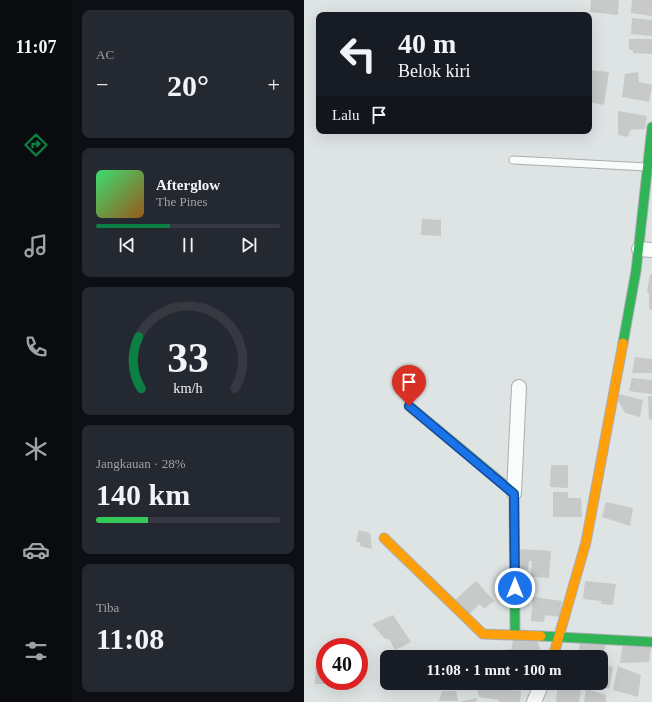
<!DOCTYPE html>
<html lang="id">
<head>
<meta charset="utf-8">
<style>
  body { margin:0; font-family:"Times New Roman",serif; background:#242831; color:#f1f3f6; height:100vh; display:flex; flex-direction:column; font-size:15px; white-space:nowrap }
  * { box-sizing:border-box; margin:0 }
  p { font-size:13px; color:#9ea1a6 }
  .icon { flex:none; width:22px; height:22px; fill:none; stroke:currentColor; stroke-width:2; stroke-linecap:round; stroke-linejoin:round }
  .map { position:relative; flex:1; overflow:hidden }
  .drawer { display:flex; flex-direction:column; gap:10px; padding:10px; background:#0d0f14; width:232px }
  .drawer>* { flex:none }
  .top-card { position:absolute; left:12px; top:12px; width:276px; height:122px; border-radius:8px; box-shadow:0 4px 16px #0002; background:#171b24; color:#f1f3f6; overflow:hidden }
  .speed { position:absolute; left:12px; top:638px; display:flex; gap:8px; font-size:20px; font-weight:700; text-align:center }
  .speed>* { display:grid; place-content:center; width:52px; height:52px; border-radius:50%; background:#171b24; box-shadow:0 4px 16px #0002; line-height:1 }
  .speed .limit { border:6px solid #d22; background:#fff; color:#111 }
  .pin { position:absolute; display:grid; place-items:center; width:34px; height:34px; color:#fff; margin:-41px -17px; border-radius:50% 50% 50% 0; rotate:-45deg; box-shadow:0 0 4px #0007 }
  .pin .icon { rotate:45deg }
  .me { position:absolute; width:44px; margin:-22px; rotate:0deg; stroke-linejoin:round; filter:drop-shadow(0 0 3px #0008) }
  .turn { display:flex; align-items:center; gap:14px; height:84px; padding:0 16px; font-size:18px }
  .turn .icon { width:52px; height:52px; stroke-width:2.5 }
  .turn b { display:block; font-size:28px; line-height:34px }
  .then { display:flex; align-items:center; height:38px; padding:0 16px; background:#0003; gap:8px; font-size:15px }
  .big { font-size:30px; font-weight:700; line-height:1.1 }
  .drawer .tile { flex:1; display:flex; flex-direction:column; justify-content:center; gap:6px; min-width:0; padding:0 14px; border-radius:8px; background:#242831 }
  .drawer .dial { align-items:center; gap:0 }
  .dial svg { height:104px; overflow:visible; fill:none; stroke:#363941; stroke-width:7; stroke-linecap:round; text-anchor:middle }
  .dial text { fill:#f1f3f6; stroke:none }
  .song { display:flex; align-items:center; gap:12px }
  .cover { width:48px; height:48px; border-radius:6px; background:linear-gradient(135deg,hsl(140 70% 55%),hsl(30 70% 35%)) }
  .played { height:4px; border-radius:2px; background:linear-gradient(90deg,#0b8043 40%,#363941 40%) }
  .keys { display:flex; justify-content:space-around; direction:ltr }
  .heat { display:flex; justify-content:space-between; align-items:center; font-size:22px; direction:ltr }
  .charge { height:6px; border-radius:3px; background:linear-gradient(90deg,#34c759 28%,#363941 0) }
  .trip { position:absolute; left:76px; top:650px; width:228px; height:40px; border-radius:8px; background:#171b24; box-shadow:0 4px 16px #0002; font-weight:700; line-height:40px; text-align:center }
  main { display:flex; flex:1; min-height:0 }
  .dock { display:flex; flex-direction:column; width:72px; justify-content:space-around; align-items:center; background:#090b0e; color:#9ea1a6 }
  .dock .icon { width:28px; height:28px }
  .dock .selected { color:#0b8043 }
  .dock b { font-size:18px; color:#f1f3f6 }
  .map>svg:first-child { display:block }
  .building { fill:#c8c9c9 }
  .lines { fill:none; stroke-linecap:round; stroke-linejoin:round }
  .lane-casing { stroke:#aaaeaf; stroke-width:9 }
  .street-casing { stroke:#aaaeaf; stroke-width:16 }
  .fast-casing { stroke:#aaaeaf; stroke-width:11 }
  .slow-casing { stroke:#aaaeaf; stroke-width:11 }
  .lane { stroke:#fafbfb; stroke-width:7 }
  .street { stroke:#fafbfb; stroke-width:14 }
  .fast { stroke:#30b455; stroke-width:9 }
  .slow { stroke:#ff9f0a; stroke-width:9 }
  .route-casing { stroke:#114b97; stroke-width:10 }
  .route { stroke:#1a73e8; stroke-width:7 }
</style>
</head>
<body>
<main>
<nav class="dock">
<b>11:07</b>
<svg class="icon selected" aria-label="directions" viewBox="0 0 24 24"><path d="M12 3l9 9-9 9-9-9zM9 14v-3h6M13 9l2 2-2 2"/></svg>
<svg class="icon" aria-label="music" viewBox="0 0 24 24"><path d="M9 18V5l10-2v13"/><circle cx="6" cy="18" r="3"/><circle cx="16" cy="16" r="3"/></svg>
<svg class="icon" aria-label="phone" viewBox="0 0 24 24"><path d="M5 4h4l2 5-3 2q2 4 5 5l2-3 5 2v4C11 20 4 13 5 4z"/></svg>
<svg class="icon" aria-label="climate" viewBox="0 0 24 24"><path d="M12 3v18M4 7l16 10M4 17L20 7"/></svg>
<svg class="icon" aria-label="car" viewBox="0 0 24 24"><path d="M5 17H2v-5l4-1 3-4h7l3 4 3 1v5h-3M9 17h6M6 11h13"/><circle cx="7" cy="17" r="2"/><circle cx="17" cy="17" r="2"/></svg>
<svg class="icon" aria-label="filters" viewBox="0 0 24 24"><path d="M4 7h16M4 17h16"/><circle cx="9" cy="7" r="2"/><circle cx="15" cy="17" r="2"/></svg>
</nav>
<section class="drawer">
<div class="tile"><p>AC</p>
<div class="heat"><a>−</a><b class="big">20°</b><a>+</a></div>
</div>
<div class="tile">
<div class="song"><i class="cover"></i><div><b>Afterglow</b><p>The Pines</p></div></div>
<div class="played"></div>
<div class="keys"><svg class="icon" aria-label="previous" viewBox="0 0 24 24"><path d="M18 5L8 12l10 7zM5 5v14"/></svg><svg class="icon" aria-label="pause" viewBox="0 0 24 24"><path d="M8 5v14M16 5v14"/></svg><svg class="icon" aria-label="next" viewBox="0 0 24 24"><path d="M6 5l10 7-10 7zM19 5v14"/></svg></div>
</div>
<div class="tile dial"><svg viewBox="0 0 100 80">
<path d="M14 69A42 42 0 1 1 86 69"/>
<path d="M14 69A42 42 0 0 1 12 29" stroke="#0b8043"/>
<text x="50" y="56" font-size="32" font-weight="700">33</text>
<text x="50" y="72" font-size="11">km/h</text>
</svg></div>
<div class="tile"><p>Jangkauan · 28%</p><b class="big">140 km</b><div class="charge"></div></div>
<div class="tile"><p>Tiba</p><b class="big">11:08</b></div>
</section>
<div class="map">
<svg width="348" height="702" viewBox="0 0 348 702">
  <rect width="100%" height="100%" fill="#dee3e3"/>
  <g class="building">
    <polygon points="287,0 315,0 314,15 286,12"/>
    <polygon points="328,0 348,0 348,16 327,13"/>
    <polygon points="328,18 348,20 348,36 327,34"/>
    <polygon points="325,39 348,39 348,54 329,53 329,50 325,50"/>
    <polygon points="285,70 305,72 300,105 285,102"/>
    <polygon points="334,72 335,82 348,85 345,102 318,97 321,74"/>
    <polygon points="314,111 343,116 341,129 326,130 324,137 314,135"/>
    <polygon points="118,219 137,220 137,236 117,235"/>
    <polygon points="346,274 348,274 348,310 345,309 345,294 343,292"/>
    <polygon points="331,357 348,359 348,373 328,373"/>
    <polygon points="328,378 348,380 348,394 325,391"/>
    <polygon points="310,393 339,400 336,417 321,413"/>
    <polygon points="344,396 348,396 348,419 345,420"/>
    <polygon points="247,465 264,465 264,488 246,487"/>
    <polygon points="249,492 264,492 264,498 277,498 278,517 249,517"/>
    <polygon points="302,502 329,508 326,526 298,517"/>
    <polygon points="55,530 66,533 68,549 56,546 57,543 52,541"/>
    <polygon points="214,549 247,551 245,578 227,577 228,561 225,561 224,570 213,569"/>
    <polygon points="172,581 190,601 180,609 176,604 164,615 151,600"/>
    <polygon points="281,581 312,584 309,605 297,604 297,601 279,599"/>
    <polygon points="229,597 258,601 256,617 241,615 240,622 227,621"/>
    <polygon points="89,615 107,642 91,650 86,640 80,638 68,624"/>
    <polygon points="233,637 236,650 224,651 223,657 198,657 198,650 208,649 209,638"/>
    <polygon points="277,638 302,641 299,659 297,657 274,655"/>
    <polygon points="319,642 347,647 345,662 316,663"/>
    <polygon points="12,661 21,662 21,681 30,681 30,684 11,684"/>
    <polygon points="297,664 309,667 305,689 286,684 297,683"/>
    <polygon points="314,666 337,675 334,697 309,690"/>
    <polygon points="144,683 157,683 154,688 144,686"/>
    <polygon points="189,683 230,683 227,688 220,686 219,689 207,687 206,690 217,691 216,702 195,702 195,700 175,697 173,688 188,689"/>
    <polygon points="254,683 277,691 275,702 252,702"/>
    <polygon points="282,689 302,695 302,702 280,702"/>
    <polygon points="138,691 152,691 154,701 135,701"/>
    <polygon points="173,698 172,702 158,702 158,701"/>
  </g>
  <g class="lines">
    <g class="lane-casing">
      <polyline id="lane" points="209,160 343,167"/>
    </g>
    <g class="street-casing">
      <g id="street">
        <polyline points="335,249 348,250"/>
        <polyline points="210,493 215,387"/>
        <polyline points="230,702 238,683"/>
      </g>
    </g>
    <g class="fast-casing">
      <g id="fast">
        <polyline points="319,343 332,271 348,127"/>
        <polyline points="105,406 210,493 211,635"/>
        <polyline points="237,636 348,642"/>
      </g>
    </g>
    <g class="slow-casing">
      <g id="slow">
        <polyline points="80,538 179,634 237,636"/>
        <polyline points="249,657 282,542 319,343"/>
      </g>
    </g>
    <use href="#lane" class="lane"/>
    <use href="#street" class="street"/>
    <use href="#fast" class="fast"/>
    <use href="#slow" class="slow"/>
  </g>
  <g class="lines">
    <g class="route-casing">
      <polyline id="route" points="105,406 210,494 211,588"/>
    </g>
    <use href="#route" class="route"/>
  </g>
</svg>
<div class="speed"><div class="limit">40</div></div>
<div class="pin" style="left:105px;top:406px;background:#d93025"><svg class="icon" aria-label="arrive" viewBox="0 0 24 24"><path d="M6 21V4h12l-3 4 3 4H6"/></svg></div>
<svg class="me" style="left:211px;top:588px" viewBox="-20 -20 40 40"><circle r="17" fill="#1a73e8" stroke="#fff" stroke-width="3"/><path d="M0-11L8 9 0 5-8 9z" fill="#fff"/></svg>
<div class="trip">11:08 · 1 mnt · 100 m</div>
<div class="top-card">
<div class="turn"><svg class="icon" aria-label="left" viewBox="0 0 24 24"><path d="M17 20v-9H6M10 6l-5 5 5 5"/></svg><div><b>40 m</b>Belok kiri</div></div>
<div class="then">Lalu<svg class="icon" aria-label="arrive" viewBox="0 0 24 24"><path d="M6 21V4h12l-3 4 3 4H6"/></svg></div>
</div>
</div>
</main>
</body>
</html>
